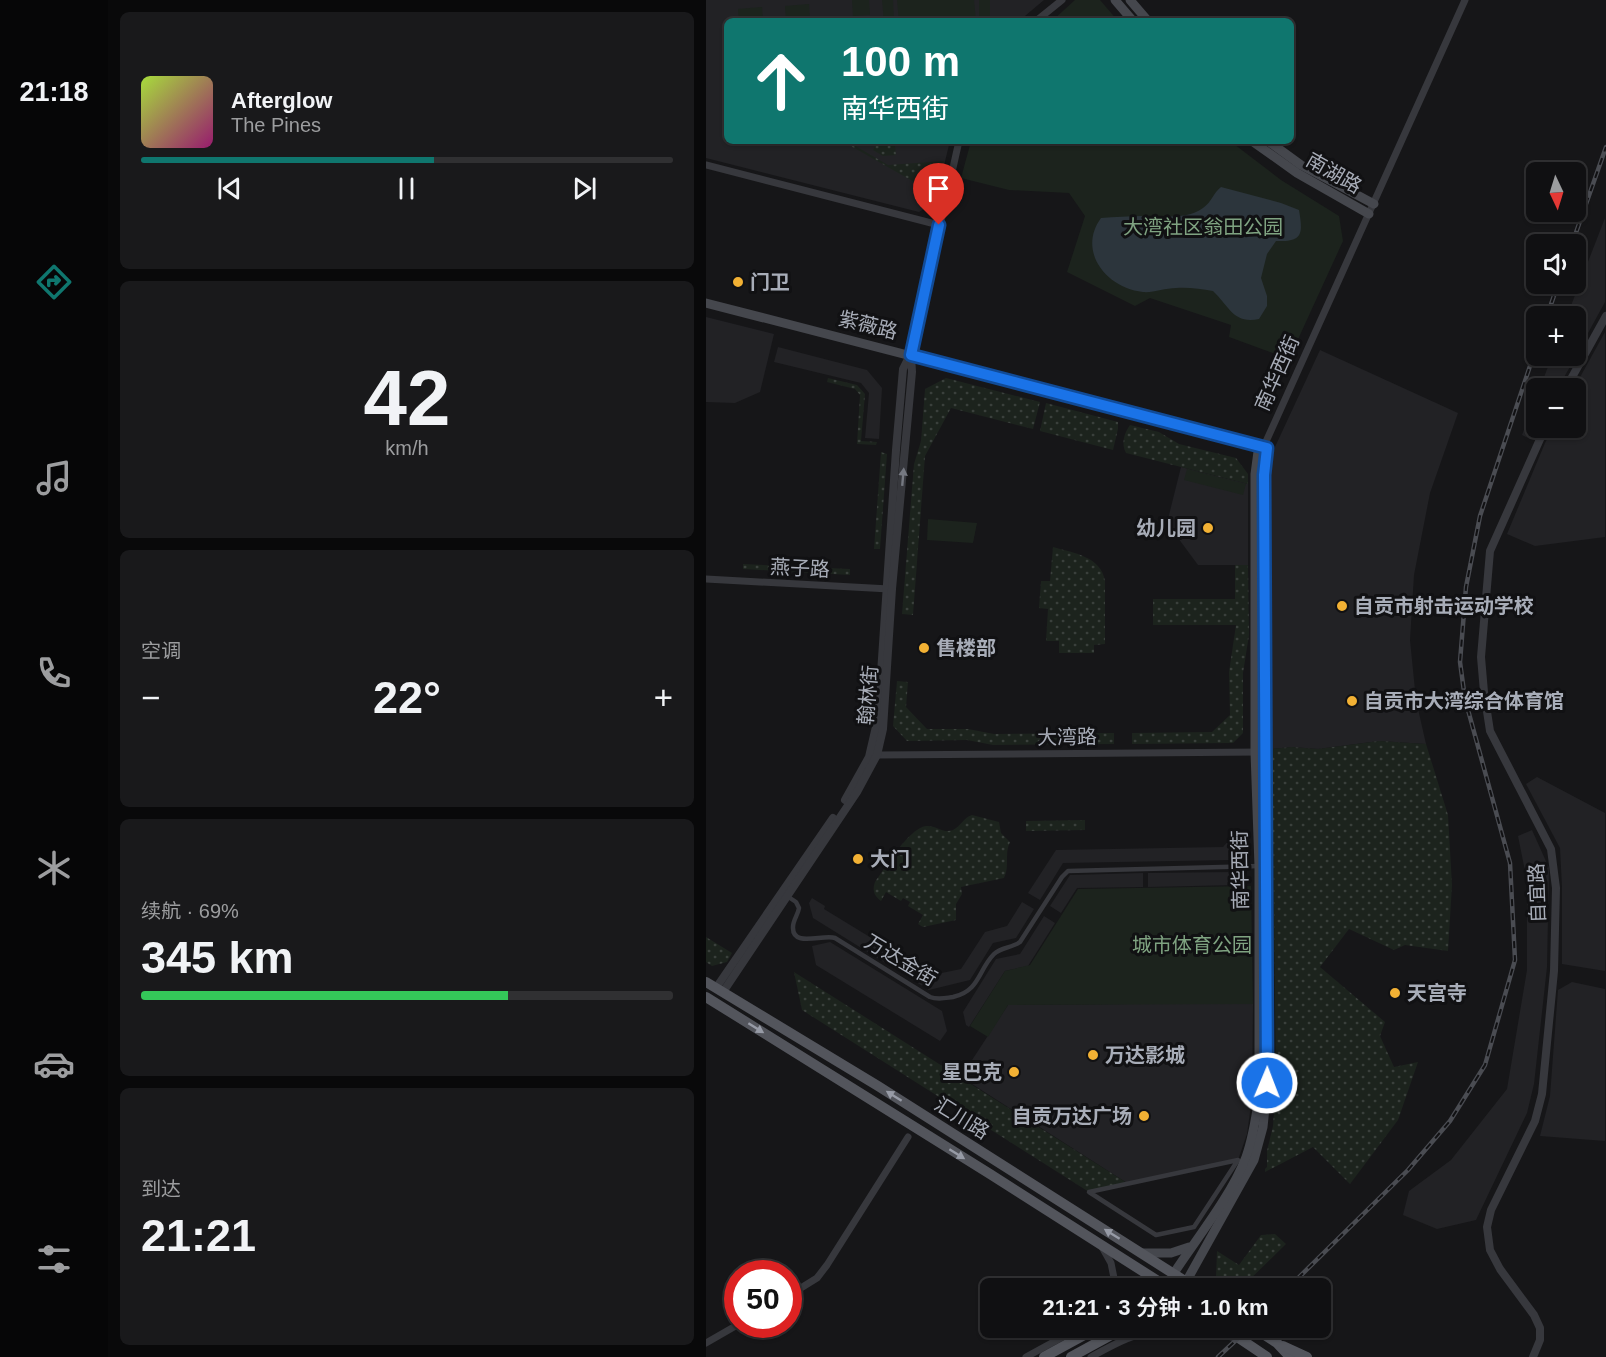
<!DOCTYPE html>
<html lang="zh">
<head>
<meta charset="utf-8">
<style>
  body { margin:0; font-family:Helvetica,"Noto Sans SC",sans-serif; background:#19191b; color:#f1f3f6; height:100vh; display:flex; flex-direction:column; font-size:22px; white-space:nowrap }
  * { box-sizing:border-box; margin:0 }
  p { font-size:20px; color:#9c9d9f }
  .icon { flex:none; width:33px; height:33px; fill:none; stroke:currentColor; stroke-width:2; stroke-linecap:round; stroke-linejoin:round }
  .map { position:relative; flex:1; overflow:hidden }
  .drawer { display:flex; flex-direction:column; gap:12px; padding:12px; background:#09090a; width:598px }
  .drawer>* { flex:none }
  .hud { position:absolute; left:18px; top:18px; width:570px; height:126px; border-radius:9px; box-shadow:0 2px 4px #0004,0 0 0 2px #303032; background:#0f766e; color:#fff; overflow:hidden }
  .needle { width:39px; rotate:176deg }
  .tools { position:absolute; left:820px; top:162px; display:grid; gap:12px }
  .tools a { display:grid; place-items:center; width:60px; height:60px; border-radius:9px; background:#101012; box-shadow:0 2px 4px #0004,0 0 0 2px #303032; font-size:30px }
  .speed { position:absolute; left:18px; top:1260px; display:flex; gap:12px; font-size:30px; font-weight:700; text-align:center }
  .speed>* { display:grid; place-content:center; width:78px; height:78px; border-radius:50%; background:#101012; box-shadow:0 2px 4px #0004,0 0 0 2px #303032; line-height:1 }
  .speed .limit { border:9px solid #d22; background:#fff; color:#111 }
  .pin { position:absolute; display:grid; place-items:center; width:51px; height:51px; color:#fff; margin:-62px -26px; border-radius:50% 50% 50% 0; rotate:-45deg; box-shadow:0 0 6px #0007 }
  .pin .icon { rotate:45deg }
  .me { position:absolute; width:66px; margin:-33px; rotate:1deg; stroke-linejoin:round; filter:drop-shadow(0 0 4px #0008) }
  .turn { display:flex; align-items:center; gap:21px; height:126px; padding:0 18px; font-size:27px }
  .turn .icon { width:78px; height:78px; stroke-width:2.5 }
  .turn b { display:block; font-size:42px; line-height:51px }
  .big { font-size:45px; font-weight:600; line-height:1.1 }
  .drawer .tile { flex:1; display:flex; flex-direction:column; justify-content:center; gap:9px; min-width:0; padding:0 21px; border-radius:9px; background:#19191b }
  .drawer .dial { align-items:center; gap:0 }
  .dial b { font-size:78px; line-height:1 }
  .song { display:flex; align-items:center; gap:18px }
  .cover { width:72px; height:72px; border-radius:9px; background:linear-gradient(135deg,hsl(80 70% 55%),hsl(320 70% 35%)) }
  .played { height:6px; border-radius:3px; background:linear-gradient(90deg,#0f766e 55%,#303032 55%) }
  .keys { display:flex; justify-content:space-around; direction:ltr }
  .heat { display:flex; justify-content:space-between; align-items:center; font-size:33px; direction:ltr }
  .charge { height:9px; border-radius:4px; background:linear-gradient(90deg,#34c759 69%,#303032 0) }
  .trip { position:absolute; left:274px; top:1278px; width:351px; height:60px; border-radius:9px; background:#101012; box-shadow:0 2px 4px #0004,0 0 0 2px #303032; font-weight:600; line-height:60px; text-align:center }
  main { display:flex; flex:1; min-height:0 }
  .tabs { display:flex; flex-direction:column; width:108px; justify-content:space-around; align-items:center; background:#060607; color:#9c9d9f }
  .tabs .icon { width:42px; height:42px }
  .tabs .on { color:#0f766e }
  .tabs b { font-size:27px; color:#f1f3f6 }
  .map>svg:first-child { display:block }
  .built { fill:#222225 }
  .grass { fill:url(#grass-dots) }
  .green { fill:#1c231d }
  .water { fill:#2c353c }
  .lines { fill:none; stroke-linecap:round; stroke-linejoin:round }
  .pedestrian { stroke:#37383d; stroke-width:4.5 }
  .minor { stroke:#37383d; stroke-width:7 }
  .tertiary { stroke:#37383d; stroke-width:8 }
  .secondary { stroke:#45474d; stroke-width:9 }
  .primary { stroke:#53555c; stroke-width:10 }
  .rail-casing { stroke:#4a4c52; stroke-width:4.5 }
  .rail { stroke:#111113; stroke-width:2; stroke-dasharray:7; stroke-linecap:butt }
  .oneway { fill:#757881 }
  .oneway2 { fill:#979ba6 }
  .route-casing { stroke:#114b97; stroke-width:15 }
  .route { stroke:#1a73e8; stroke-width:10 }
  .poi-dot { fill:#f2b134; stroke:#111113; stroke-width:2 }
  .labels { text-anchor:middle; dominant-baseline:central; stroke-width:6; stroke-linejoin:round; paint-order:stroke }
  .street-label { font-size:20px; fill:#a8adb8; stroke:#111113 }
  .park-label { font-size:20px; fill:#7fa381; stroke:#111113 }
  .poi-label { font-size:20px; font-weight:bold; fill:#a8adb8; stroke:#111113; text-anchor:start }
</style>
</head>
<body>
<main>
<nav class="tabs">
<b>21:18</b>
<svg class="icon on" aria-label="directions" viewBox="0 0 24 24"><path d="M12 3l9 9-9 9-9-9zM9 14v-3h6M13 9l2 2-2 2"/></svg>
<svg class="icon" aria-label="music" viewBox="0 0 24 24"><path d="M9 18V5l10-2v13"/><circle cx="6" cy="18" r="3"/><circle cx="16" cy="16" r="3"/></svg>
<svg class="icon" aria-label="phone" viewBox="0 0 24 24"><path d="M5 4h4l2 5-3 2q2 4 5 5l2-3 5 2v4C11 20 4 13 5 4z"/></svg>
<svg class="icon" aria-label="climate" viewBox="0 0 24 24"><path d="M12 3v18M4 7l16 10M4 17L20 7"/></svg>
<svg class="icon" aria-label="car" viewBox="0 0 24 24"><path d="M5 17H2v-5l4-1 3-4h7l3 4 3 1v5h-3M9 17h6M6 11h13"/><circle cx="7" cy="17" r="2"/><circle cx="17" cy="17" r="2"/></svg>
<svg class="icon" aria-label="filters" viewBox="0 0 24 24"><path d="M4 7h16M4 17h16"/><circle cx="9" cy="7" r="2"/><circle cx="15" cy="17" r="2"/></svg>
</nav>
<section class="drawer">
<div class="tile">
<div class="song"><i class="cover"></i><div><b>Afterglow</b><p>The Pines</p></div></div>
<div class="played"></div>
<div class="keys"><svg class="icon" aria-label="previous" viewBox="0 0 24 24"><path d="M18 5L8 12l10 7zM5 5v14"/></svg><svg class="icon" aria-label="pause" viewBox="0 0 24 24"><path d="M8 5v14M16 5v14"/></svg><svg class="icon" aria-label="next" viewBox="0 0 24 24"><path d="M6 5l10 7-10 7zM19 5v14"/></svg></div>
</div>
<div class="tile dial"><b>42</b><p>km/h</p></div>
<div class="tile"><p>空调</p>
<div class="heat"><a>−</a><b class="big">22°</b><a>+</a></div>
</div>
<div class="tile"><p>续航 · 69%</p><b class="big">345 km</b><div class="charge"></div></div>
<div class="tile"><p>到达</p><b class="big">21:21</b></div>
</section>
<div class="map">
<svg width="900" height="1357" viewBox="0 0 900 1357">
  <defs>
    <pattern id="grass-dots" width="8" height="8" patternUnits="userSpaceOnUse" patternTransform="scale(1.5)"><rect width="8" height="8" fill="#1c231d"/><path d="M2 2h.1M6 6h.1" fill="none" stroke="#3a403c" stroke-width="1.8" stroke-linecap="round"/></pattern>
  </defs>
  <rect width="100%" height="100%" fill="#161618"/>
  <g class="built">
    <polygon points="0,0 338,0 313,21 21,21 21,141 244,141 229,202 213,212 0,158"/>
    <polygon points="899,218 899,302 870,355 870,316 861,316"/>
    <polygon points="0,317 68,334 54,392 29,403 0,402"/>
    <polygon points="899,332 899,537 829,546 801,534 839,443 847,428 870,428 870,388 868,388"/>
    <polygon points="72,347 161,370 176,388 173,439 159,438 163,393 155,383 68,362"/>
    <polygon points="614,350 752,413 724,493 708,575 704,640 710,700 720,744 673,741 612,749 585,747 566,749 564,467 569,447"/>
    <polygon points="846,356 870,356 852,388 834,388"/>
    <polygon points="831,395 831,426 824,439 816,435"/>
    <polygon points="475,467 542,484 542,565 492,565 461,523"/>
    <polygon points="831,777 899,813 899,971 856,964 856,887 854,848 820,784"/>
    <polygon points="826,830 843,868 841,967 828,1084 821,1113 770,1220 731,1229 697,1215 703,1191 745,1160 801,1089 821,970 821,881 812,836"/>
    <polygon points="526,837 530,841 530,853 524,860 357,863 334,900 322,893 350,850 517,847"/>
    <polygon points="526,872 531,876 531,885 442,887 442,873"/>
    <polygon points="437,873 437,887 371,888 355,913 344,906 364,875"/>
    <polygon points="106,898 119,906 118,909 226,975 255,969 279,932 301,926 316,902 328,909 310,938 287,943 264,980 223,990 107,918 103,903"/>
    <polygon points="338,916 349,923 322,966 299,971 263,1027 260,1025 257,1012 290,959 314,954"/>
    <polygon points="124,942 236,1011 241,1031 234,1041 110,965 106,946"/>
    <polygon points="866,982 899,989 899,1141 834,1136 844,1096 852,990"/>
    <polygon points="531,1003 547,1004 546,1098 541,1134 532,1160 421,1183 255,1077 302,1005"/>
  </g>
  <g class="grass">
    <polygon points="136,141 141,141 182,165 238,161 231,195"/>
    <polygon points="172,141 182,146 189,145 190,155 177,156 167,150"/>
    <polygon points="122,378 151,385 159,394 155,441 171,442 170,445 151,444 154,395 149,389 121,382"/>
    <polygon points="240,378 334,402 327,429 245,408 219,456 207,615 196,614 208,464 215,441 219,389"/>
    <polygon points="340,403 412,422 412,429 407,450 334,431"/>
    <path d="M424,425L453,432L473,444L530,458L542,474V484L420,453C415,444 418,433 424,425Z"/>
    <polygon points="175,452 181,454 174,549 168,549"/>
    <path d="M347,547C367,553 395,556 399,581V644L388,645V653H353V641H340L342,609L333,608L335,581H344Z"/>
    <polygon points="37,564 144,569 144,575 37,569"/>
    <polygon points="529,565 542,565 543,635 537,673 537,733 527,743 426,744 426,733 506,732 524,715 523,672 530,625 447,625 447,599 529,599"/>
    <polygon points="191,681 202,682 200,707 221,729 262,729 288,734 408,733 408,744 287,745 261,740 201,741 187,726"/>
    <polygon points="673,741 720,744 742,815 746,885 742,951 699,945 688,950 643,929 614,967 679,1022 674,1036 688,1067 712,1062 692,1120 644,1184 607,1147 559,1172 559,1169 561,1167 561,1151 567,1126 570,1085 566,749 585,747 612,749"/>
    <path d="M266,815L293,822L295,833L304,842C298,854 304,866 298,878L255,887L256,894L250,904V920L217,927L212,924L217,915L202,906L204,902L197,898L195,901L180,892L175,901C168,896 166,890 169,882C179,868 203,828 220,826C230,825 237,834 247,830C255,826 257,818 266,815Z"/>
    <polygon points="379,820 379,830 320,831 320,821"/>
    <polygon points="0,937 26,953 21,962 6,966 0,962"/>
    <polygon points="88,972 421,1183 383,1192 96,1010"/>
    <polygon points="569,1234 580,1244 535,1288 526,1288 510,1277 511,1251 533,1265 555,1235"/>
  </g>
  <g class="green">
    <polygon points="146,0 163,0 164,15 147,16"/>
    <polygon points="176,0 187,0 188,21 178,21"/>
    <polygon points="191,0 268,0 270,21 193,21"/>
    <rect x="273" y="0" width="11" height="21"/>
    <polygon points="369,0 394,0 412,21 346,21"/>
    <polygon points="103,4 104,21 80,21 79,6"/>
    <polygon points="56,7 57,21 33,21 32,9"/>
    <polygon points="265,141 524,141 575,180 633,216 637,241 583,359 523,337 525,325 444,298 429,306 361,272 379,216 363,193 303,190 255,178"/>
    <polygon points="481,469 540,484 537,495 478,480"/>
    <polygon points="222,519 271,523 267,543 221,540"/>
    <polygon points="545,886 547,1004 302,1005 282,1037 264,1026 299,971 324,965 372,889"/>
  </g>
  <path class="water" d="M515,187L575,203L593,210C597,234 597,242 570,241L561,254L555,278L561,296V306L553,319C527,324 524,307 507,291C495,289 482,287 470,288C459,288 447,293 437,292C400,288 371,251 395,218C409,217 423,216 437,216C457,216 480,220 497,208C506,202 507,193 515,187Z"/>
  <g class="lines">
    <g class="pedestrian">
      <path d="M81,896L90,902L93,908C92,915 87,920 87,927C86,948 117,934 129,938L224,997C232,1000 239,998 247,997C274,991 272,970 288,954C295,947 306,948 314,942L356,877L362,871L554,866"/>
      <polygon points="532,1160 488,1227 450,1235 383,1192"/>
    </g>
    <g class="minor">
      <polyline points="330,21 356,0"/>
      <polyline points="0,165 233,225"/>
      <polyline points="205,355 253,141"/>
      <polyline points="558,446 759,0"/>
      <polyline points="0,579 183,589"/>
      <polyline points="166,754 171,755 554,752"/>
      <polyline points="396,1247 405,1263 410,1288"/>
      <polyline points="82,1296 111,1278 121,1265 202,1137"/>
      <polyline points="481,1328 510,1332 528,1338"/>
      <polyline points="0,1343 33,1324"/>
      <polyline points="320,1357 373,1328"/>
      <path d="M385,1357C410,1343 431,1332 460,1328"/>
    </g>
    <g class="tertiary">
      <polyline points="860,388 900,316"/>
      <polyline points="139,800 163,757 172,718 190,450 197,369 204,355"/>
      <polyline points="10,988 127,818"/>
      <polyline points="17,992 151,792 171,755 177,729 186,589 206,372 205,355"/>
      <polyline points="827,1357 834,1340 834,1328 828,1315 794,1269 784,1250 781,1227 785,1210 829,1121 836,1094 848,971 850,888 845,849 784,731 778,692 775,657 784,551 839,428"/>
    </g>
    <g class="secondary">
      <polyline points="409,0 427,21"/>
      <polyline points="424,0 442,21"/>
      <polyline points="546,141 591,173 663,214"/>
      <polyline points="562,141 595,165 668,204"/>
      <polyline points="0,303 561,448 557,475 560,1098 557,1127 548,1160 480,1282"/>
      <polyline points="437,1253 465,1253 483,1247"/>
      <path d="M468,1273C491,1238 525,1196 540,1157C547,1138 550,1117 553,1097V866L549,752V474L553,444"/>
    </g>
    <g class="primary">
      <polyline points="0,982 172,1086 490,1288"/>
      <polyline points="0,997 284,1174 463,1288"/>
      <polyline points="518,1328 561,1357"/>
      <polyline points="548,1328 571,1343 584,1357"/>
      <polyline points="577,1346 601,1357"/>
      <polyline points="338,1357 391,1328"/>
      <polyline points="365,1357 418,1328"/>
    </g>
    <g class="rail-casing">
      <g id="rail">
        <polyline points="866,244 900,147"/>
        <polyline points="841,316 852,284"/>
        <polyline points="582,1288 702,1170 744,1121 779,1065 809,960 804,863 759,699 754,662 760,587 774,516 831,345"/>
        <polyline points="512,1357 543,1328"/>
      </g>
    </g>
    <use href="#rail" class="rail"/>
  </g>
  <defs><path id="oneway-solid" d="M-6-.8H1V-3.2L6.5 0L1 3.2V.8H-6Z" transform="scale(1.5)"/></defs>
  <use class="oneway" href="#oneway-solid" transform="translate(197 477) rotate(-85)"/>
  <g class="oneway2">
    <use href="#oneway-solid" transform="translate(50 1028) rotate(32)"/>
    <use href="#oneway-solid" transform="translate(188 1096) rotate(-148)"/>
    <use href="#oneway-solid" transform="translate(251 1154) rotate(32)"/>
    <use href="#oneway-solid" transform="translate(406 1234) rotate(-148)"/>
  </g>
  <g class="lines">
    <g class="route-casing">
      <polyline id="route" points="233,225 205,355 561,448 558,475 561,1083"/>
    </g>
    <use href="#route" class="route"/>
  </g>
  <g class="poi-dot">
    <circle cx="32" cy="282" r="6"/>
    <circle cx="502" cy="528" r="6"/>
    <circle cx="636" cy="606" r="6"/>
    <circle cx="218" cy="648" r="6"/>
    <circle cx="646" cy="701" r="6"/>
    <circle cx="152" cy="859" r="6"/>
    <circle cx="689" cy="993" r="6"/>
    <circle cx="387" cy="1055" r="6"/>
    <circle cx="308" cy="1072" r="6"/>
    <circle cx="438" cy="1116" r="6"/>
  </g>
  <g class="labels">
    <g class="street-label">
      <text transform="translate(628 173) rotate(30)">南湖路</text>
      <text transform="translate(162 325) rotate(14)">紫薇路</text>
      <text transform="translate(571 373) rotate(-66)">南华西街</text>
      <text transform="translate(94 568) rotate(3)">燕子路</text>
      <text transform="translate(162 695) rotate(-85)">翰林街</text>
      <text transform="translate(361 737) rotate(-1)">大湾路</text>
      <text transform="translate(534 870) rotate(-91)">南华西街</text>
      <text transform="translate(831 893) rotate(-92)">自宜路</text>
      <text transform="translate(195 960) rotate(31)">万达金街</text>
      <text transform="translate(256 1118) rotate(32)">汇川路</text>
    </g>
    <g class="park-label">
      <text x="497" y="227">大湾社区翁田公园</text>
      <text x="486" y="945">城市体育公园</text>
    </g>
    <g class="poi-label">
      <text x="44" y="282">门卫</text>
      <text x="490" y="528" text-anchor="end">幼儿园</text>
      <text x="648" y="606">自贡市射击运动学校</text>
      <text x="230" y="648">售楼部</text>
      <text x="658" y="701">自贡市大湾综合体育馆</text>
      <text x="164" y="859">大门</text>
      <text x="701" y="993">天宫寺</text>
      <text x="399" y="1055">万达影城</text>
      <text x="296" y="1072" text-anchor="end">星巴克</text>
      <text x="426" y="1116" text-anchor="end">自贡万达广场</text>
    </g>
  </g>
</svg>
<div class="tools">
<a><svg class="needle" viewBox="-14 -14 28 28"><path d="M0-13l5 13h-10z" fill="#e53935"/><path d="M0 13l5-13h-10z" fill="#9c9d9f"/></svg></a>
<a><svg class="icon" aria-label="sound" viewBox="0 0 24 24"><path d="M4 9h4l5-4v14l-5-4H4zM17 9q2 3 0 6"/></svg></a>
<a>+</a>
<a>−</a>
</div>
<div class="speed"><div class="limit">50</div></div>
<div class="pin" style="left:233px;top:225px;background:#d93025"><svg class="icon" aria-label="arrive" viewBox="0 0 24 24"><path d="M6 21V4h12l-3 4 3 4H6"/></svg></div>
<svg class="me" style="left:561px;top:1083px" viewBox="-20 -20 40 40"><circle r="17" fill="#1a73e8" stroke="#fff" stroke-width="3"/><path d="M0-11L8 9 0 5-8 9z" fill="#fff"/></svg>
<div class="trip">21:21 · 3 分钟 · 1.0 km</div>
<div class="hud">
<div class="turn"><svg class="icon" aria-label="ahead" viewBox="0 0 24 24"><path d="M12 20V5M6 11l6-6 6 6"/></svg><div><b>100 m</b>南华西街</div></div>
</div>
</div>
</main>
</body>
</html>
